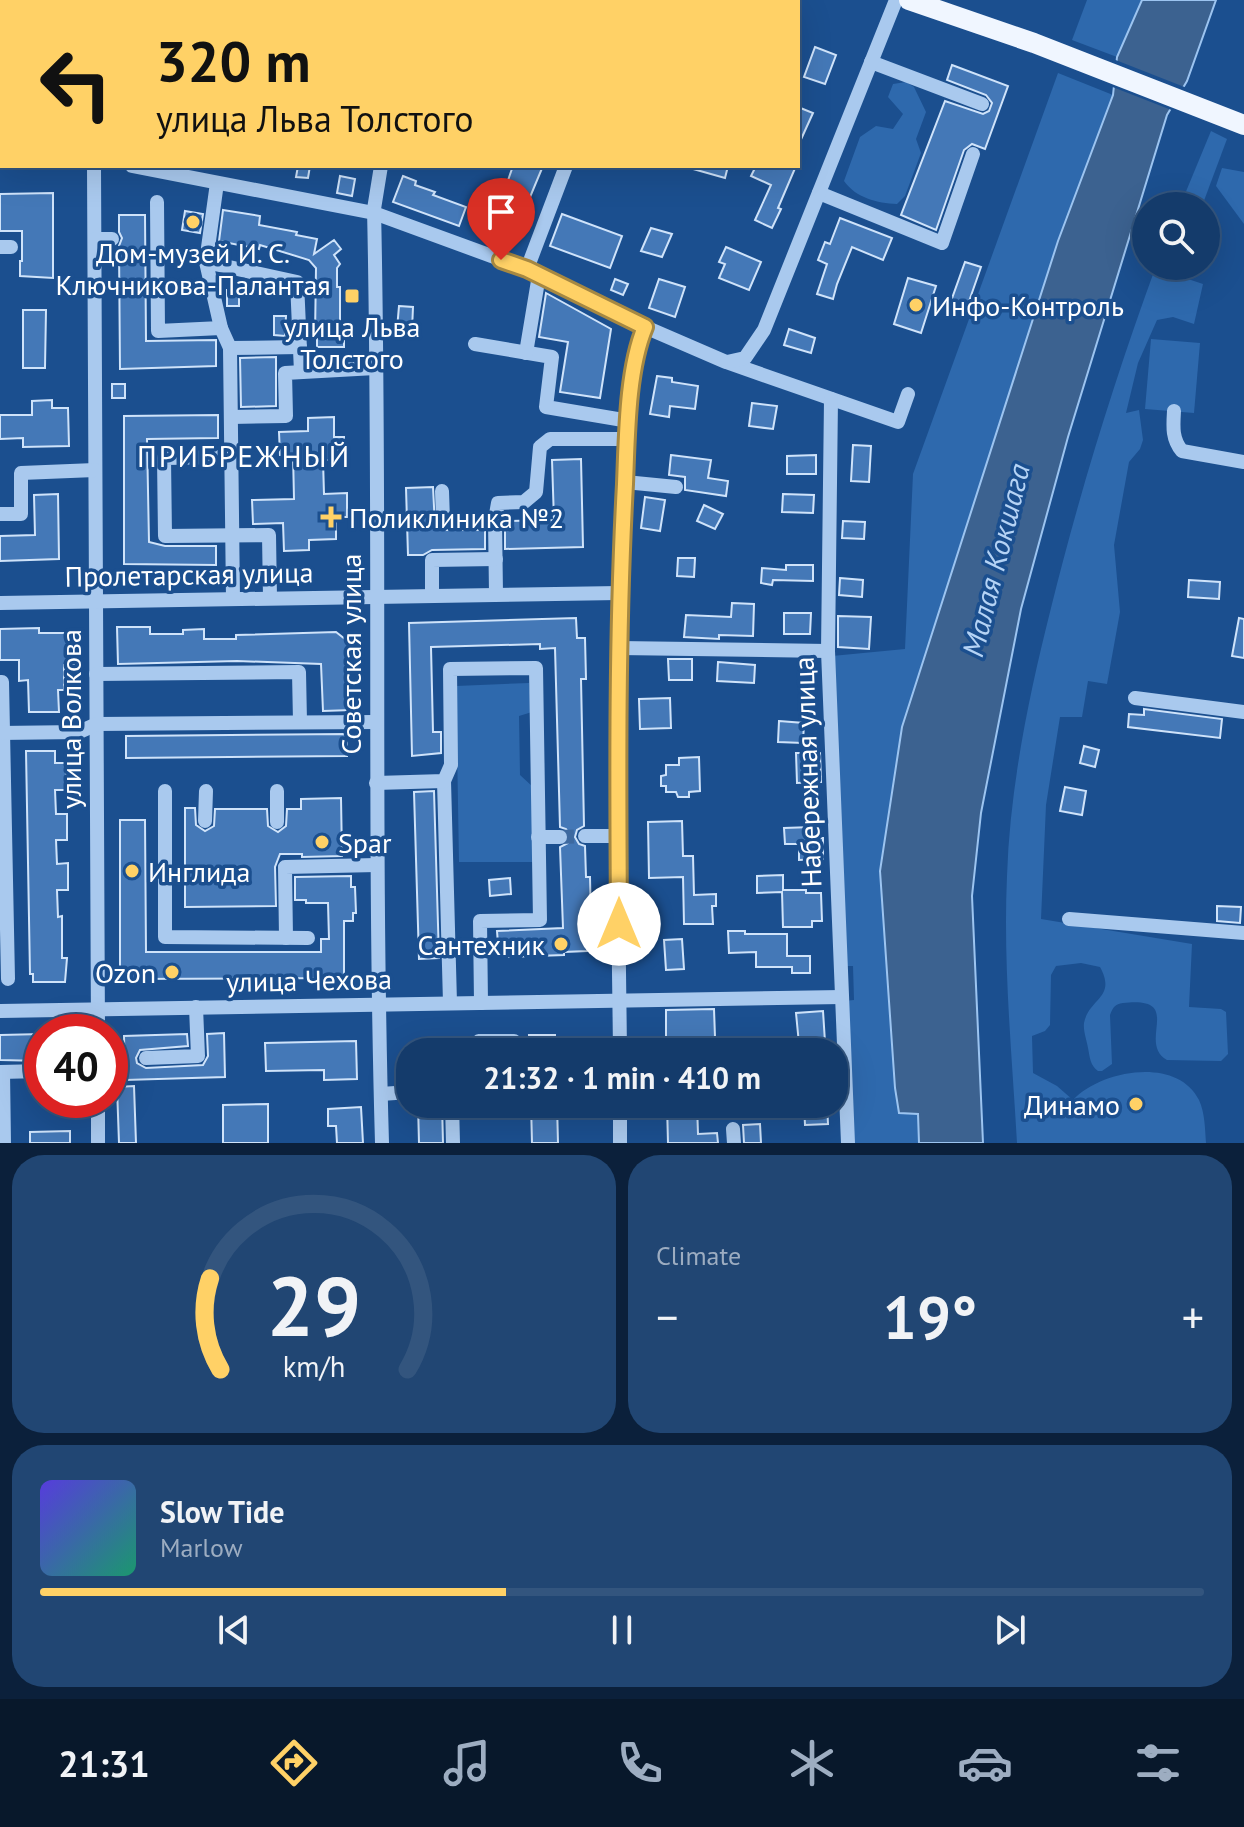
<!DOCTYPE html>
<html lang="en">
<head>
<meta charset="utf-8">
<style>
  body { margin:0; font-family:"PT Sans",sans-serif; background:#214673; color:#f1f3f6; height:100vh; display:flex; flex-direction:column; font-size:30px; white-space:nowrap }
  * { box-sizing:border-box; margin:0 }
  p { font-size:26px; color:#9dadc1 }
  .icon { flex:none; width:44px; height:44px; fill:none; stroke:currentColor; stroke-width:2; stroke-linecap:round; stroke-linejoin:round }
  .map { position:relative; height:1143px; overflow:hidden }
  .panel { display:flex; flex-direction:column; gap:12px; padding:12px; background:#0b203b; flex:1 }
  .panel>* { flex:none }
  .banner { position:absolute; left:0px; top:0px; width:800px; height:168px; box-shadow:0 8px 32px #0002,0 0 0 2px #33557e; background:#ffd166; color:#111; overflow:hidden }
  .controls { position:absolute; left:1132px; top:192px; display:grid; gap:16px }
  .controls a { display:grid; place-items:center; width:88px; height:88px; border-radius:50%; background:#143b6b; box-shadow:0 8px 32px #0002,0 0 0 2px #33557e; font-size:40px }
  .speed { position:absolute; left:24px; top:1014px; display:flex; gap:16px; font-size:40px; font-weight:700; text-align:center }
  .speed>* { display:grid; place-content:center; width:104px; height:104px; border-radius:50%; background:#143b6b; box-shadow:0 8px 32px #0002,0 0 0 2px #33557e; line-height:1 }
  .speed .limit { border:12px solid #d22; background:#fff; color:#111 }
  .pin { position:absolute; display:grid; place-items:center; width:68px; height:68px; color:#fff; margin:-82px -34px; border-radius:50% 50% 50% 0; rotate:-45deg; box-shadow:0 0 8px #0007 }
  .pin .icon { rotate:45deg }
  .me { position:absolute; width:88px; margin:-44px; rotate:0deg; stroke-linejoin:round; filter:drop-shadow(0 0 6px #0008) }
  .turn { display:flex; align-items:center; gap:28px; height:168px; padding:0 24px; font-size:36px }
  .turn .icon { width:104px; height:104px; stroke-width:2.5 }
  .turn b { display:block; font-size:56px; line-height:68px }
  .big { font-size:60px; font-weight:700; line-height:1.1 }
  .panel .widget { flex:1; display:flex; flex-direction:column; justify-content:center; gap:12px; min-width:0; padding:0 28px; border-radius:32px; background:#214673 }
  .panel .dial { align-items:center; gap:0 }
  .dial svg { height:208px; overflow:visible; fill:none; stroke:#33557e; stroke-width:7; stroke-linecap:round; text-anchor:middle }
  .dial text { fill:#f1f3f6; stroke:none }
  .song { display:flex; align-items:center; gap:24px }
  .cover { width:96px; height:96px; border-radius:12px; background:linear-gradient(135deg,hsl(250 70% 55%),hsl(160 70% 35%)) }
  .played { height:8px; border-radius:4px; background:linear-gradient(90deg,#ffd166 40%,#33557e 40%) }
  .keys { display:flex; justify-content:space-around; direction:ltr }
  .heat { display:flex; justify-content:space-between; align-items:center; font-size:44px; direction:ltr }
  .panel .tiles { flex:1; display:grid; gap:12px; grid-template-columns:1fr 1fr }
  .widget:last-child { grid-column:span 2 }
  .trip { position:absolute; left:396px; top:1038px; width:452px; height:80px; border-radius:32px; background:#143b6b; box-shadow:0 8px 32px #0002,0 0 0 2px #33557e; font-weight:700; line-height:80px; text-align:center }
  .dock { display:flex; height:128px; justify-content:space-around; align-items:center; background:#08182b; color:#9dadc1 }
  .dock .icon { width:56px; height:56px }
  .dock .on { color:#ffd166 }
  .dock b { font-size:36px; color:#f1f3f6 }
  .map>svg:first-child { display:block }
  .green { fill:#2e69ad }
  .water { fill:#3c6290; stroke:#9cc4f0; stroke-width:2 }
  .pier { fill:#1b4f8f }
  .building { fill:#4478b7; stroke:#cfe3fa; stroke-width:2 }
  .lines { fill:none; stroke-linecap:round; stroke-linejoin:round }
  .minor-tunnel { stroke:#3d69a0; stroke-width:14; stroke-dasharray:14 7; stroke-linecap:butt }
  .minor { stroke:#a9c9ee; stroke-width:14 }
  .major { stroke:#f0f6ff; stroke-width:20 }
  .route-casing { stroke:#a68842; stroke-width:20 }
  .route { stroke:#ffd166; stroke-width:14 }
  .poi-dot { fill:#ffd166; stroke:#1b4f8f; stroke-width:3 }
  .labels { text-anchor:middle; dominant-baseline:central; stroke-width:7; stroke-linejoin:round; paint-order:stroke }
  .poi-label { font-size:28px; fill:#fff; stroke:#1b4f8f; text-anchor:start }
  .street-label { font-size:28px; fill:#fff; stroke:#1b4f8f }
  .neighbourhood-label { font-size:30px; letter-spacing:2px; fill:#fff; stroke:#1b4f8f }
  .water-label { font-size:30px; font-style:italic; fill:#b5d3f5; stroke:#1b4f8f }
</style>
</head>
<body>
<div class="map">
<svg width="1244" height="1143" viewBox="0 0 1244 1143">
  <rect width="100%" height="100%" fill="#1b4f8f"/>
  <g class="green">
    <polygon points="1087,0 1142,0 1117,57 1072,40"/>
    <polygon points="1058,73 1113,95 1058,241 902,727 880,871 895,1088 900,1113 918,1114 919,1143 851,1143 844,1001 854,1000 853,966 843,966 832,656 905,649 913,474"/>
    <path d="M906,82L914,87L926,112L916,139L921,153L905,196L897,204C877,203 856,198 844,181L860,137L876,126L893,129L903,114L888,97L893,84Z"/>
    <polygon points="1211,131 1227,139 1202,206 1180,206"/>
    <polygon points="1222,168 1244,172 1244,224 1216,186"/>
    <path d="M1156,266H1179L1176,275L1203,284L1194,324L1173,317L1157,320L1138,363L1126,413L1139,410L1143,440L1140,449L1129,462L1114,545L1120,612L1107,684L1088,681L1082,717H1060L1046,805L1041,919L1192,944L1189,1007L1221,1009L1226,1012L1228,1054L1221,1061L1167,1060C1136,1042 1186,996 1123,1003C1115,1004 1113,1007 1110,1015L1112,1064L1102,1071H1098C1090,1065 1090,1058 1088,1048C1087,1041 1083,1031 1084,1023C1089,998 1117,998 1100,967L1081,963L1056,966L1051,975L1050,1025L1045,1031L1032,1036L1033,1073L1057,1086L1073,1100C1101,1070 1177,1056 1199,1100C1205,1113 1205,1129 1206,1143H1017C1012,1055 1003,965 1007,876C1010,786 1029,695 1051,608C1080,491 1115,378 1156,266Z"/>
    <polygon points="1151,339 1200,343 1194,413 1145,409"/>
    <polygon points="529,683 532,712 519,716 520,775 533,787 533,862 459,862 456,686"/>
  </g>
  <polygon class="water" points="1142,0 1216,0 1187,81 1167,115 1068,437 1021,609 981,813 972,896 983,1143 919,1143 918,1114 899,1113 895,1088 880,871 902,727 1058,241 1113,95 1117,57"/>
  <polygon class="pier" points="1113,59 1187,88 1174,111 1110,86"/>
  <g class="building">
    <polygon points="815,47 836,55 825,84 804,77"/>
    <polygon points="952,65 1008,86 985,149 972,144 964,150 936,230 901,215 945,101 983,114 989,111 992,103 986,95 947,80"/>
    <polygon points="798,107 813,113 798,146"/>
    <polygon points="298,166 310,166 308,178 296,177"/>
    <polygon points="513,166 543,166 515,233 486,222 501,184 506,186"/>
    <polygon points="693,166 728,166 725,178 693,169"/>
    <polygon points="756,166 796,166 778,208 781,209 772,228 755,220 771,185 751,176"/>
    <polygon points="340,176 355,179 352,196 337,193"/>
    <polygon points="403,176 416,181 415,185 435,192 433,195 466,207 459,226 393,202"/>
    <polygon points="53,193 53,278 20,276 20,261 22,261 22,231 0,231 0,194"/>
    <polygon points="223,210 260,216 259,225 297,232 296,235 317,239 314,254 334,240 341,249 334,255 340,264 337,268 337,287 340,287 340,324 344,325 344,347 317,347 317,336 315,336 316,268 309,260 260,245 259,249 219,241"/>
    <polygon points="185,211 203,214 200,233 182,230"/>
    <polygon points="562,214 622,236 610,268 550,246"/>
    <polygon points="119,215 145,215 146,341 216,340 216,366 120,369 119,246 122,238 119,232"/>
    <polygon points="840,218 892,238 883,260 852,247 837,284 833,299 817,294 827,264 818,260 825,242 830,244"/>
    <polygon points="651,228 672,234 662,257 641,251"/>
    <polygon points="726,247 761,262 749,290 719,278 725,264 719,262"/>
    <polygon points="965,262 981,267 966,310 950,304"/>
    <polygon points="908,278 936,286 921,333 894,324"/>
    <polygon points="615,279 628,284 623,295 611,290"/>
    <polygon points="659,279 685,287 675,317 649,308"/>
    <rect x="227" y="290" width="12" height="16"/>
    <polygon points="546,293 611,329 600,398 560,392 568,342 539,337"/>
    <polygon points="399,306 413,307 412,330 397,329"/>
    <polygon points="23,310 46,310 45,368 23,368"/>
    <polygon points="274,316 286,316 285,336 274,335"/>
    <polygon points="789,329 815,338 811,353 784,345"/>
    <polygon points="276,357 276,406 241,407 240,358"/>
    <polygon points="657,376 672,378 672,382 698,386 695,409 670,406 669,417 650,414"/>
    <rect x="112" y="384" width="13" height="14"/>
    <polygon points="52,400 52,408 68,408 69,446 23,447 23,438 0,439 0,415 32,415 32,401"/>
    <polygon points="752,403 777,406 773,429 749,426"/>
    <polygon points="218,415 218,438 147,439 149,542 165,546 216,546 216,565 124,564 124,416"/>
    <polygon points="334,417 334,437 344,437 344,451 335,452 335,460 323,460 324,494 347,493 347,517 336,517 336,539 309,540 309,550 284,551 283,523 253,524 252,500 294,499 293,454 280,455 279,432 308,431 308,418"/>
    <polygon points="853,445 871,446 869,482 851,481"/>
    <polygon points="671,455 711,460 708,478 728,481 726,496 685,490 685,477 669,475"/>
    <polygon points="816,455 816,474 787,474 787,456"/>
    <polygon points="581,459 583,547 505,549 505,521 554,520 552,460"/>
    <polygon points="433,487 435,526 443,530 485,530 485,549 432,550 423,555 408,555 406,488"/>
    <polygon points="58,494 59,559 0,561 0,536 35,535 34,495"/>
    <polygon points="783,494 814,495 813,513 782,512"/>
    <polygon points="645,497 665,500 660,531 641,528"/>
    <polygon points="704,505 723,514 715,529 697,521"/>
    <polygon points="843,521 865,522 864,539 842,538"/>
    <polygon points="678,558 695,558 694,577 677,576"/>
    <polygon points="786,565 813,565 813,581 773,580 772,585 761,583 762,568 786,570"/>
    <polygon points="840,578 863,580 862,597 839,595"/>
    <polygon points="1189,580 1220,582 1219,599 1188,597"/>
    <polygon points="732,603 754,604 753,636 719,635 719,639 684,637 686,615 731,617"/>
    <polygon points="784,613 811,613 810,634 784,634"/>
    <polygon points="838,616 871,617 869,649 838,647"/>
    <polygon points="576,618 577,638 585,638 586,679 581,679 584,826 577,830 575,837 579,844 585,846 586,877 590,877 591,924 587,924 587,951 564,952 564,955 505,957 505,944 498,944 497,931 563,928 560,847 568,843 570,836 566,829 560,827 555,648 540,649 540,644 431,647 433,732 441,732 441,753 412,756 409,623"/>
    <polygon points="1239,618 1244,619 1244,658 1232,656"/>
    <polygon points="117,627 150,627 150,634 183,634 183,630 204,629 204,639 236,639 236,635 336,632 350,643 352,710 323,711 321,664 237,661 118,664"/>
    <polygon points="39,628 39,633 72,633 72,647 77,647 77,656 74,656 74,665 64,665 64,690 58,690 59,712 29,712 28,680 19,681 19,660 0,660 0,629"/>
    <polygon points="668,659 692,659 692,680 669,680"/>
    <polygon points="718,662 755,665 754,683 717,681"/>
    <polygon points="670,698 671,728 640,729 639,699"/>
    <polygon points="1144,709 1222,719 1220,738 1128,727 1129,714 1144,715"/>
    <polygon points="779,721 804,723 803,743 778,742"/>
    <polygon points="347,734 347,756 126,758 126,736"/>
    <polygon points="1084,746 1099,750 1095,767 1080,763"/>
    <polygon points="26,751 55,751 55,763 66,763 67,790 55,790 56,814 67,814 67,840 56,840 57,864 68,863 68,890 57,890 58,917 62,916 62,958 67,958 65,982 33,982 33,974 30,974"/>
    <polygon points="796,753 820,753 821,782 797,783"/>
    <polygon points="699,757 700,791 689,792 689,797 678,797 676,792 666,792 666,786 661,786 661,776 666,775 666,765 679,765 679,758"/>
    <polygon points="1065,787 1086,791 1082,815 1060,811"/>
    <polygon points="434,791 439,958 419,959 414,792"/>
    <polygon points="341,798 342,856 302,857 302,854 280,854 275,867 276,906 185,907 185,808 195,808 196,825 205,831 214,826 215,809 267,809 268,826 278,832 286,826 287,809 301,809 301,799"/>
    <polygon points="120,820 145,820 146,952 321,952 321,939 329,939 328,903 306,903 306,900 295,900 295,877 351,876 351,887 355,887 356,913 353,913 353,921 344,921 344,978 120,979"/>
    <polygon points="682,821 683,856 693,856 694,895 716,894 716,906 712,906 713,924 684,924 683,877 649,878 648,822"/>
    <polygon points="812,827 812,838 823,838 823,859 799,860 799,844 785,844 784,828"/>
    <polygon points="783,875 783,890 806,890 806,893 821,893 822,921 812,921 812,927 783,927 782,892 757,893 757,876"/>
    <polygon points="510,878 511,894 490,896 489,880"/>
    <polygon points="1217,906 1241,907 1240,923 1217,921"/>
    <polygon points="728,931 745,931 745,934 787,934 787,956 810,956 810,973 792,973 792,967 756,967 756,952 729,953"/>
    <polygon points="682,939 684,969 666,970 664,940"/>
    <polygon points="714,1009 715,1037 690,1037 690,1052 666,1052 666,1010"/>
    <polygon points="823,1011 825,1042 799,1044 796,1013"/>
    <polygon points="224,1033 225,1077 125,1080 124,1036 187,1034 188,1046 140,1050 136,1058 137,1063 146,1068 203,1065 208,1056 207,1034"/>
    <polygon points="42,1034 42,1061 0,1060 0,1035"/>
    <polygon points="529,1035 555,1035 555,1052 530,1052"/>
    <polygon points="356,1041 357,1079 324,1080 324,1070 266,1071 265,1043"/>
    <polygon points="134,1086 136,1143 119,1143 117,1087"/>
    <polygon points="268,1104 268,1143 223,1143 223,1105"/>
    <polygon points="418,1104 442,1104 443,1143 419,1143"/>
    <polygon points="531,1104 557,1104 558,1143 532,1143"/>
    <polygon points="667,1104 697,1104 698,1134 717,1133 718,1143 668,1143"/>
    <polygon points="804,1104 827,1104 828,1124 805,1125"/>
    <polygon points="361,1107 363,1143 337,1143 336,1126 328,1126 328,1109"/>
    <polygon points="760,1124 761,1143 744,1143 743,1125"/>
    <polygon points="70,1131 70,1143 30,1143 30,1132"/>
  </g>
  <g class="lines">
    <polyline class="minor-tunnel" points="560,837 585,836"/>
    <g class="minor">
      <polyline points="338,0 343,2"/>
      <polyline points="52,2 53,0"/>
      <polyline points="155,2 156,0"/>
      <polyline points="442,2 443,0"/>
      <polyline points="626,2 627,0"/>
      <polyline points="871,62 982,104"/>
      <polyline points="0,69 2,69"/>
      <polyline points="0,144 2,144"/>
      <polyline points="94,166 98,1032"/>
      <polyline points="132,166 374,213 527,269 645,327 726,362 898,422 908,394"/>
      <path d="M381,166L374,209C381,520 373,832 382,1143"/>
      <polyline points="819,193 942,243 973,154"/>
      <polyline points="157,202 158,331 221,328 206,262 297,282 301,372"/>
      <polyline points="95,239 112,239"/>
      <polyline points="0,247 11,247"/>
      <polyline points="206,262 217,183"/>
      <polyline points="527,269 566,166"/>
      <polyline points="221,328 230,348 300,347"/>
      <polyline points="475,344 552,357 546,407 629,421"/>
      <polyline points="230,348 233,599"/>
      <polyline points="526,353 539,275"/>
      <polyline points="727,362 745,358 764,330 896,0"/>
      <polyline points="831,399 828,651 848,1143"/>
      <path d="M1174,411C1173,427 1172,439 1182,451L1244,462"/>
      <polyline points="231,417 286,416 285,373 375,368"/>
      <polyline points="231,457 164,458 165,536 269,535 270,598"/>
      <polyline points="625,482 676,487"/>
      <polyline points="442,491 443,520 495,520 496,594"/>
      <polyline points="0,514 21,514 21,473 95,470"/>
      <polyline points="495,520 498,503 524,502 536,492 540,447 550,439 628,439"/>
      <polyline points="432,594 432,560 496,559"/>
      <polyline points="0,603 619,593"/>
      <polyline points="619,648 828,651"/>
      <polyline points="96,674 299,672 300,722"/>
      <polyline points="0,682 2,682 8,979"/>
      <polyline points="1135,698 1244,712"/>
      <polyline points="0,733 79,732 97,724 376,722"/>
      <polyline points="444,781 450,1003"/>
      <polyline points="376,783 444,781 451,765 450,669 536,668 540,920 480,921 481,1003"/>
      <polyline points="165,791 165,937 308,938"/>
      <polyline points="277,791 277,822"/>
      <polyline points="205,821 206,791"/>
      <polyline points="585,836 619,836"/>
      <polyline points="538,837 560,837"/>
      <polyline points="1069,919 1244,933"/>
      <polyline points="286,938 285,867 377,865"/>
      <polyline points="0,1011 842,997"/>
      <polyline points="480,1052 479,1041 514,1041"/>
      <path d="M620,1052C618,868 613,684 624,500C626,450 626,372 645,327"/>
      <polyline points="146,1058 198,1056 196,1007"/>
      <polyline points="0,1072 42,1071"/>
      <polyline points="3,1072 4,1143"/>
      <polyline points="381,1094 410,1092"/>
      <polyline points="98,1100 98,1143"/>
      <polyline points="452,1104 453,1143"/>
      <polyline points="620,1104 620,1143"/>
      <polyline points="733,1129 734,1143"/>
    </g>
    <polyline class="major" points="909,0 1034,43 1244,125"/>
  </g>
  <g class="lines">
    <g class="route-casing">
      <path id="route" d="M501,260L527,269L645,327C627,370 627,436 625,484C617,630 618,777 619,924"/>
    </g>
    <use href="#route" class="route"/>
  </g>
  <g class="poi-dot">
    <circle cx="193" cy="222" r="8"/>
    <rect x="344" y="288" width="16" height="16" rx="4"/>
    <circle cx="916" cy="305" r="8"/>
    <path d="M327 505h8v8h8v8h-8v8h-8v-8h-8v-8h8z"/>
    <circle cx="322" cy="842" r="8"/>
    <circle cx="132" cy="871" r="8"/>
    <circle cx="561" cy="944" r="8"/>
    <circle cx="172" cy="972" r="8"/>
    <circle cx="1136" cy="1104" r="8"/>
  </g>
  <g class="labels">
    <g class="poi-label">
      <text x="193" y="252" text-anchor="middle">Дом-музей И. С.<tspan x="193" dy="32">Ключникова-Палантая</tspan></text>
      <text x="932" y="305">Инфо-Контроль</text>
      <text x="352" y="326" text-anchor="middle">улица Льва<tspan x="352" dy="32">Толстого</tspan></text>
      <text x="349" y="517">Поликлиника №2</text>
      <text x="338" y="842">Spar</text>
      <text x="148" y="871">Инглида</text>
      <text x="545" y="944" text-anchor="end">Сантехник</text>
      <text x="156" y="972" text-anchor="end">Ozon</text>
      <text x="1120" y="1104" text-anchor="end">Динамо</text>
    </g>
    <g class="street-label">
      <text transform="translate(189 574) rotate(-1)">Пролетарская улица</text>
      <text transform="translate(350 654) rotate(-90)">Советская улица</text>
      <text transform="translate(70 719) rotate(-90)">улица Волкова</text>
      <text transform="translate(807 772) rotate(-92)">Набережная улица</text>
      <text transform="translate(309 980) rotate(-1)">улица Чехова</text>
    </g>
    <g class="neighbourhood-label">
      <text x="244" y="455">ПРИБРЕЖНЫЙ</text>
    </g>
    <g class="water-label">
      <text transform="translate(995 560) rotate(-76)">Малая Кокшага</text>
    </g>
  </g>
</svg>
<div class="controls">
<a><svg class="icon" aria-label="search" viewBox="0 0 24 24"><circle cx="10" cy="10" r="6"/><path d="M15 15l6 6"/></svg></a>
</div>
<div class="speed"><div class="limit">40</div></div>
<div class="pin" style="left:501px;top:260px;background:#d93025"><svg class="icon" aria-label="arrive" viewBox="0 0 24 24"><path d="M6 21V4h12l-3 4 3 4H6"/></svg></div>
<svg class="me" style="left:619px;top:924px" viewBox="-20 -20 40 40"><circle r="19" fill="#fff"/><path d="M0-13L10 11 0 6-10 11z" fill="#ffd166"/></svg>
<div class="trip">21:32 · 1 min · 410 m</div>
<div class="banner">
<div class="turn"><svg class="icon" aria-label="left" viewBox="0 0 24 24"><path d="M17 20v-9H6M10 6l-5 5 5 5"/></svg><div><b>320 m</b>улица Льва Толстого</div></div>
</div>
</div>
<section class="panel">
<div class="tiles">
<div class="widget dial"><svg viewBox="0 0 100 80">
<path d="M14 69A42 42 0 1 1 86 69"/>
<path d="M14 69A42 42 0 0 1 10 34" stroke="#ffd166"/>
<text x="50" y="56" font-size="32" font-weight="700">29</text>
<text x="50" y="72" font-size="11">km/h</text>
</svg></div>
<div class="widget"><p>Climate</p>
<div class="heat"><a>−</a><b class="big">19°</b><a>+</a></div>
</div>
<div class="widget">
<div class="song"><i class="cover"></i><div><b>Slow Tide</b><p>Marlow</p></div></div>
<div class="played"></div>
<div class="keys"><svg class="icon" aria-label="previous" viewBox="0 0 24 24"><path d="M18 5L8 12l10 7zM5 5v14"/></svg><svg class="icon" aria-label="pause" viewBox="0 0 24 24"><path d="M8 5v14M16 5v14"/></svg><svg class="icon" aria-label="next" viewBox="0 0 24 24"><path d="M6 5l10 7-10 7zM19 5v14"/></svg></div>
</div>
</div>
</section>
<nav class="dock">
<b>21:31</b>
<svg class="icon on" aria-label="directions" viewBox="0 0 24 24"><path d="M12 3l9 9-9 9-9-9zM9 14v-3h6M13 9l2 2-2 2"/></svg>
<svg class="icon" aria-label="music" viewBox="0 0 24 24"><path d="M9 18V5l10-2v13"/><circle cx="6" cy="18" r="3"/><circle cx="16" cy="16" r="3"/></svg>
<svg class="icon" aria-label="phone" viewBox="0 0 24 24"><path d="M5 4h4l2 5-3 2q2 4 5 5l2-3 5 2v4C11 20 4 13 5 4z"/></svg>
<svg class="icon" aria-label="climate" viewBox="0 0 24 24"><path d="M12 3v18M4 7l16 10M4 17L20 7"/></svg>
<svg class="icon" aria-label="car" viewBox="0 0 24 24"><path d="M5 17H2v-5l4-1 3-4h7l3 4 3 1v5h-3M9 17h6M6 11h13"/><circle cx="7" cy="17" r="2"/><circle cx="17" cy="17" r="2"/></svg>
<svg class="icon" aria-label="filters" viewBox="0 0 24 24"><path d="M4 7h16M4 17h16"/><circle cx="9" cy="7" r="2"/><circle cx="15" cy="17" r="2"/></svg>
</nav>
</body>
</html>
